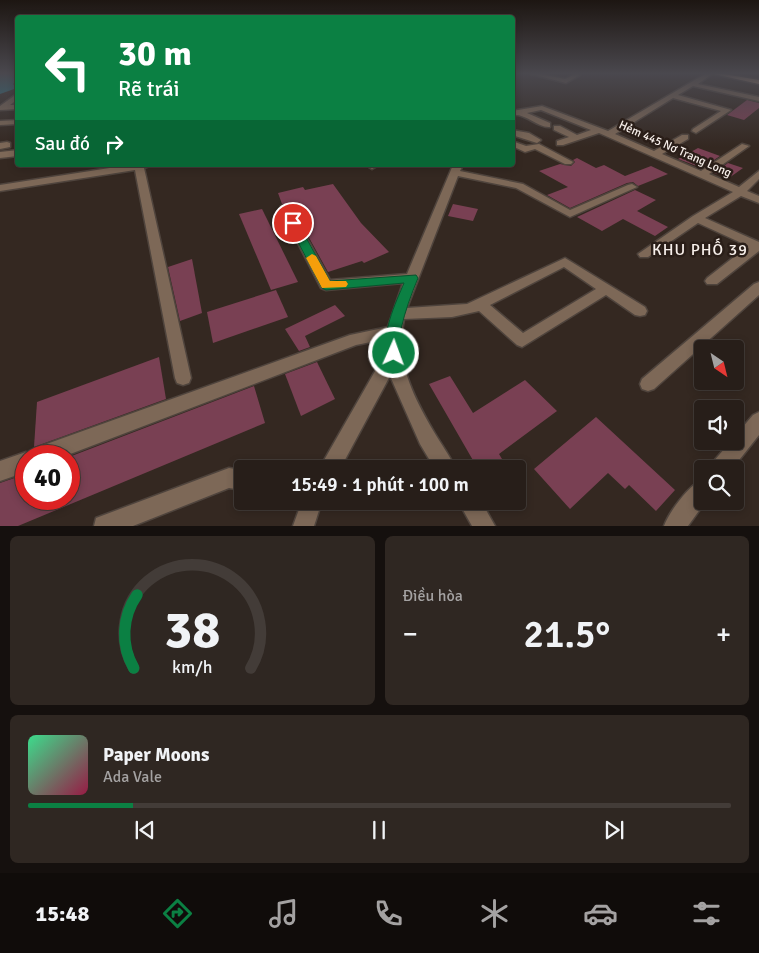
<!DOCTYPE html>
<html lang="vi">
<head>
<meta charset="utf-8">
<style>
  body { margin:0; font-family:Signika,sans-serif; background:#2f2722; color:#f1f3f6; height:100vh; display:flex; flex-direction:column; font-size:19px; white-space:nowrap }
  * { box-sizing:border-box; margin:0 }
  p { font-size:16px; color:#a4a2a2 }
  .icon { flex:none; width:28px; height:28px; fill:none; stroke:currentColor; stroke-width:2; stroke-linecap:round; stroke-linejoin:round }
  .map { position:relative; height:526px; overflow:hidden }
  .side { display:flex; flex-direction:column; gap:10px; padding:10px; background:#15100e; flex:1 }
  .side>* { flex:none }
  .banner { position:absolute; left:15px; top:15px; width:500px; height:152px; border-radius:5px; box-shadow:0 2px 8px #0003,0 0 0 1px #433c38; background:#0b8043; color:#fff; overflow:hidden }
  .needle { width:32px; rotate:145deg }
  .controls { position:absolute; left:694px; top:340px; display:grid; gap:10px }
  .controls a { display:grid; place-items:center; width:50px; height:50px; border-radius:5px; background:#271e19; box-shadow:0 2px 8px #0003,0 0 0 1px #433c38; font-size:25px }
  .speed { position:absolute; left:15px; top:445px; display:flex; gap:10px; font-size:25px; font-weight:700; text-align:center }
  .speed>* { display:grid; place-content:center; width:65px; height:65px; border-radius:50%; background:#271e19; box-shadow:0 2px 8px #0003,0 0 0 1px #433c38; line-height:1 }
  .speed .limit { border:8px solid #d22; background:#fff; color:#111 }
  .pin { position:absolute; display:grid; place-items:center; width:42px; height:42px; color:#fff; margin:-21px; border:2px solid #fff; border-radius:50%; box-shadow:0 1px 5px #0007 }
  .me { position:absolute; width:55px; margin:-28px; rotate:2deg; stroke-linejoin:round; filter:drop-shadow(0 0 4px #0008) }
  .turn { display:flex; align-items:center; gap:18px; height:105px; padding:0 20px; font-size:22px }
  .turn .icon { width:65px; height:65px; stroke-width:2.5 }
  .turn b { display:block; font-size:35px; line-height:42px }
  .then { display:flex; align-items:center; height:48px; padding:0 20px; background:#0003; gap:10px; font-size:19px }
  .big { font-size:38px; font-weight:600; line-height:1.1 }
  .side .tile { flex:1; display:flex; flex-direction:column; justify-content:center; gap:8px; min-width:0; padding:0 18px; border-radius:8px; background:#2f2722 }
  .side .dial { align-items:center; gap:0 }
  .dial svg { height:130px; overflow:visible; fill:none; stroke:#433c38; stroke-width:7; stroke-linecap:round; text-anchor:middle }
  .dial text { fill:#f1f3f6; stroke:none }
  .song { display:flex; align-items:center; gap:15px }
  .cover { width:60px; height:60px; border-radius:8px; background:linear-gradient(135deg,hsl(150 70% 55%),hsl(340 70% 35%)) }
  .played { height:5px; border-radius:2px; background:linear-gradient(90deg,#0b8043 15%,#433c38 15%) }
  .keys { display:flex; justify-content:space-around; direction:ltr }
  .heat { display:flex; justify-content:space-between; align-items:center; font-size:28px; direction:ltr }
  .side .tiles { flex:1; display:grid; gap:10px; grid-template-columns:1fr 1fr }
  .tile:last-child { grid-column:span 2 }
  .trip { position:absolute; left:234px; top:460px; width:292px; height:50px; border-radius:5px; background:#271e19; box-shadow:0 2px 8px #0003,0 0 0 1px #433c38; font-weight:600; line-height:50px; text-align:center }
  .dock { display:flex; height:80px; justify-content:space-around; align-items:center; background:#100c0a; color:#a4a2a2 }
  .dock .icon { width:35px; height:35px }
  .dock .active { color:#0b8043 }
  .dock b { font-size:22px; color:#f1f3f6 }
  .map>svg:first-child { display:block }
  .water { fill:#25798b }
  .building { fill:#794053 }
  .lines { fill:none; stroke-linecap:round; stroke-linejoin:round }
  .minor-casing { stroke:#4f443d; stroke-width:3 }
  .major-casing { stroke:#4f443d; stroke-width:3 }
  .minor { fill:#7d6857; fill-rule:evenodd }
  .major { fill:#cea380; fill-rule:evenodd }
  .route { fill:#0b8043; stroke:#07532c }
  .slow { fill:#f59e0b }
  .labels { text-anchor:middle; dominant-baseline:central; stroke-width:5; stroke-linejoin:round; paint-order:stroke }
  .far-street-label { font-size:12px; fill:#f8f0eb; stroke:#2a1e18 }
  .neighbourhood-label { font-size:16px; letter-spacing:1px; fill:#f8f0eb; stroke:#2a1e18 }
</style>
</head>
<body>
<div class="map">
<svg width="759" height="526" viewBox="0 0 759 526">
  <rect width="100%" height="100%" fill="#342821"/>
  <polygon class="water" points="0,74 17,74 17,80 13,84 17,88 0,94"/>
  <g class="building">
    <polygon points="747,100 759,103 759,108 744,120 727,115"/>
    <polygon points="698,148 720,156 702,168 678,159"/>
    <polygon points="577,158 596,168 604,165 625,176 651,166 668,174 638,186 633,182 627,183 570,208 547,195 568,187 539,171 560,164 571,166 575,162 573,160"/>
    <polygon points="728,163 743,168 729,178 714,173"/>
    <polygon points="333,184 361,223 389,252 364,263 362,261 328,272 291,205 282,204 278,193 303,187 305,190"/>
    <polygon points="635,190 656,200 637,211 668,227 655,236 623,219 602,231 577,217"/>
    <polygon points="453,204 478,209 473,221 448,216"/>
    <polygon points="262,209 298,282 271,290 239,214"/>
    <polygon points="192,259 202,313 180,321 168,267"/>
    <polygon points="276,290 288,317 213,343 207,312"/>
    <polygon points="335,305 345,316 305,336 310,347 299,351 285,329"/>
    <polygon points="159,357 166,399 34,447 37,402"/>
    <polygon points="317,362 335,399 301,416 285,374"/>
    <polygon points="450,376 473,413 525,380 557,411 499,454 502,459 478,469 429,384"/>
    <polygon points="254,386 265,423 18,526 0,526 0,483 26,474 26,499 69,499 69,457"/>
    <polygon points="596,417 675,490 656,511 629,485 625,489 608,473 570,509 534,469"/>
  </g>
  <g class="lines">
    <g class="minor-casing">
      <g id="minor">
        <polygon points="531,74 541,74 565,79 575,74 580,75 566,83"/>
        <path d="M705,74H712L698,84L759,97V101L693,86L678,95L731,110L696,133L692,131L693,129L721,111L673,98L615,134L654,151L682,135H688V139L662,154L701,171L742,144L749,146L709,174L739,187L759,171V179L747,191L759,196V203L741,196L705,218L759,242V251L717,284H707L705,281L707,278L748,246L698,223L648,257H640L638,254L693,216L733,192L599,133L563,145H557V141L569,137L554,130V126H560L577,135L591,130L541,110L527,113L550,123V127C537,128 526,113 512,115V111L542,106L608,131Z"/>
        <polygon points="18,95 18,99 10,105 18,105 18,109 0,110 0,106 14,96"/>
        <polygon points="18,120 18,124 0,125 0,121"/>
        <polygon points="512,130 529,133 541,140 537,143 512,135"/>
        <polygon points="512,141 526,146 539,144 573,162 571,164 565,164 535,149 525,152 512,146"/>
        <polygon points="7,142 10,143 10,147 0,149 0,143"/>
        <polygon points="18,150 18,156 0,158 0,152"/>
        <polygon points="129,165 152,165 144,168 191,378 189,383 183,385 177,383 175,378 135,170 0,191 0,185"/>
        <polygon points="366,165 376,165 377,166 372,169"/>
        <path d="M453,165H463L460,171L523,184L570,210L628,185L632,184L637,187L570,217L516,188L458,176L407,308L467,304L565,258L645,307L647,311L645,315L640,316L635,315L606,295L522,347L517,345L479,311L452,317L404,319C395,361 413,396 434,432C441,444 450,456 456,469H435L420,444L390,376L340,469H319L386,352V339L356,345L65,456H26V472L0,481V461L26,452L32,455L34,449L41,446L350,335L388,327L403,283L326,290L321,288L280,208L281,206H289L330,280L407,274ZM564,267L596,289L523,333L490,305Z"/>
        <polygon points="759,282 759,295 654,389 648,391 642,389 640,384 642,379 754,284"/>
        <polygon points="759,412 759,435 732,469 710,469 713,462 731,441 735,441 735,436 753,415"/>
        <polygon points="229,468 242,470 242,490 229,488 133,526 94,526 96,518"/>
        <path d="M702,480V501H706L688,526H664C669,512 689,485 702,480Z"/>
        <polygon points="302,501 322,501 314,526 293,526"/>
        <polygon points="458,501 481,501 495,526 472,526"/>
      </g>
    </g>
    <g class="major-casing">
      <polygon id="major" points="714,74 724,74 759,80 759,84"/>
    </g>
    <use href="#minor" class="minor"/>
    <use href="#major" class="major"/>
  </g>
  <linearGradient id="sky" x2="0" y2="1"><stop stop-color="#1d1612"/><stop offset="0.5" stop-color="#4a484e"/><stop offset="1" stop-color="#4a484e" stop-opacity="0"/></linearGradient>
  <rect width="759" height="147" fill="url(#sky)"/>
  <path class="route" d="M293,220L298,223L330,281L416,275L418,278C411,295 405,311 401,329C400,338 403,348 399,357L394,359L389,357C379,337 396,302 404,283L326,290L322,288L288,223Z"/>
  <polygon class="slow" points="312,254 316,256 330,281 346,281 348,284 346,287 322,288 306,258"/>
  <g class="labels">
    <g class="far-street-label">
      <text transform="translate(675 149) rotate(24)">Hẻm 445 Nơ Trang Long</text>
    </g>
    <g class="neighbourhood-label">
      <text x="700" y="250">KHU PHỐ 39</text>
    </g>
  </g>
</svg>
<div class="controls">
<a><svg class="needle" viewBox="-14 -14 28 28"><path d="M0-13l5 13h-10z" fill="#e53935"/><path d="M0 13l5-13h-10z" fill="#a4a2a2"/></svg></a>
<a><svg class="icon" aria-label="sound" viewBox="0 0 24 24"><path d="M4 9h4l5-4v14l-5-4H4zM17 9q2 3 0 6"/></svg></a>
<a><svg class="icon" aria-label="search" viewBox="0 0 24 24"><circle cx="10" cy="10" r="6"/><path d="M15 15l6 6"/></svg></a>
</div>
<div class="speed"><div class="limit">40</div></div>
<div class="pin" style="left:293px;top:223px;background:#d93025"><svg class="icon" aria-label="arrive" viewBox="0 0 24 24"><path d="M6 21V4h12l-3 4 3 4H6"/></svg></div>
<svg class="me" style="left:394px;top:353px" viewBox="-20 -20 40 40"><circle r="17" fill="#0b8043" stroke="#fff" stroke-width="3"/><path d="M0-11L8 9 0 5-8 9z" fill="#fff"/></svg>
<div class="trip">15:49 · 1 phút · 100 m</div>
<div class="banner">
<div class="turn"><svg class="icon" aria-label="left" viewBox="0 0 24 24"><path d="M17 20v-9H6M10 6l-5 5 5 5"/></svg><div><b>30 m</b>Rẽ trái</div></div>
<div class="then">Sau đó<svg class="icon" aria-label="right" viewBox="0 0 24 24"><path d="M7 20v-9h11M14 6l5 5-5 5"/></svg></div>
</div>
</div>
<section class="side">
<div class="tiles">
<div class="tile dial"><svg viewBox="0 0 100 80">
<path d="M14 69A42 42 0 1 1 86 69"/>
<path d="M14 69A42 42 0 0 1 16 24" stroke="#0b8043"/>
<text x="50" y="56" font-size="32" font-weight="700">38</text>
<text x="50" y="72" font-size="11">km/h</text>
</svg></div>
<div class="tile"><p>Điều hòa</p>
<div class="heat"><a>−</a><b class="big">21.5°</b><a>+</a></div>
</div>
<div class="tile">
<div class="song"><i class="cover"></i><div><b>Paper Moons</b><p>Ada Vale</p></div></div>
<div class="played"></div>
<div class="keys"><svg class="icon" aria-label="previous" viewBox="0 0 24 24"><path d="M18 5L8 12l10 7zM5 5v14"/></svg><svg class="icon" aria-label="pause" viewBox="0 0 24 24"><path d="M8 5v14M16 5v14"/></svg><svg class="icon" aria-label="next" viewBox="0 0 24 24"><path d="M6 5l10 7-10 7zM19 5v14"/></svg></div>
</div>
</div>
</section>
<nav class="dock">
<b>15:48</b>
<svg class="icon active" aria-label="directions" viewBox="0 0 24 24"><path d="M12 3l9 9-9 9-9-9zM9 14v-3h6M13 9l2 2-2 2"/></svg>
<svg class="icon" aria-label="music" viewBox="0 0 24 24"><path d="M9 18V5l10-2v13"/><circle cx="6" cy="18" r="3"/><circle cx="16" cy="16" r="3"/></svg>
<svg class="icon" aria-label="phone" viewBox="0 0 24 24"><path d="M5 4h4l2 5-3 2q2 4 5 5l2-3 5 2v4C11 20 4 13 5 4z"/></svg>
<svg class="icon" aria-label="climate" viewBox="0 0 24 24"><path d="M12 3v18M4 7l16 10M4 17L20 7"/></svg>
<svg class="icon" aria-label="car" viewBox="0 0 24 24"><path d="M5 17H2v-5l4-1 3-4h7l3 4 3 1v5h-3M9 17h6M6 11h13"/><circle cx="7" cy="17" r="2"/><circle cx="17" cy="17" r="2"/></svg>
<svg class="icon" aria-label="filters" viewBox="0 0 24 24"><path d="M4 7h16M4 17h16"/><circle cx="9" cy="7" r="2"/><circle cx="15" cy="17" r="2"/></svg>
</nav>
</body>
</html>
